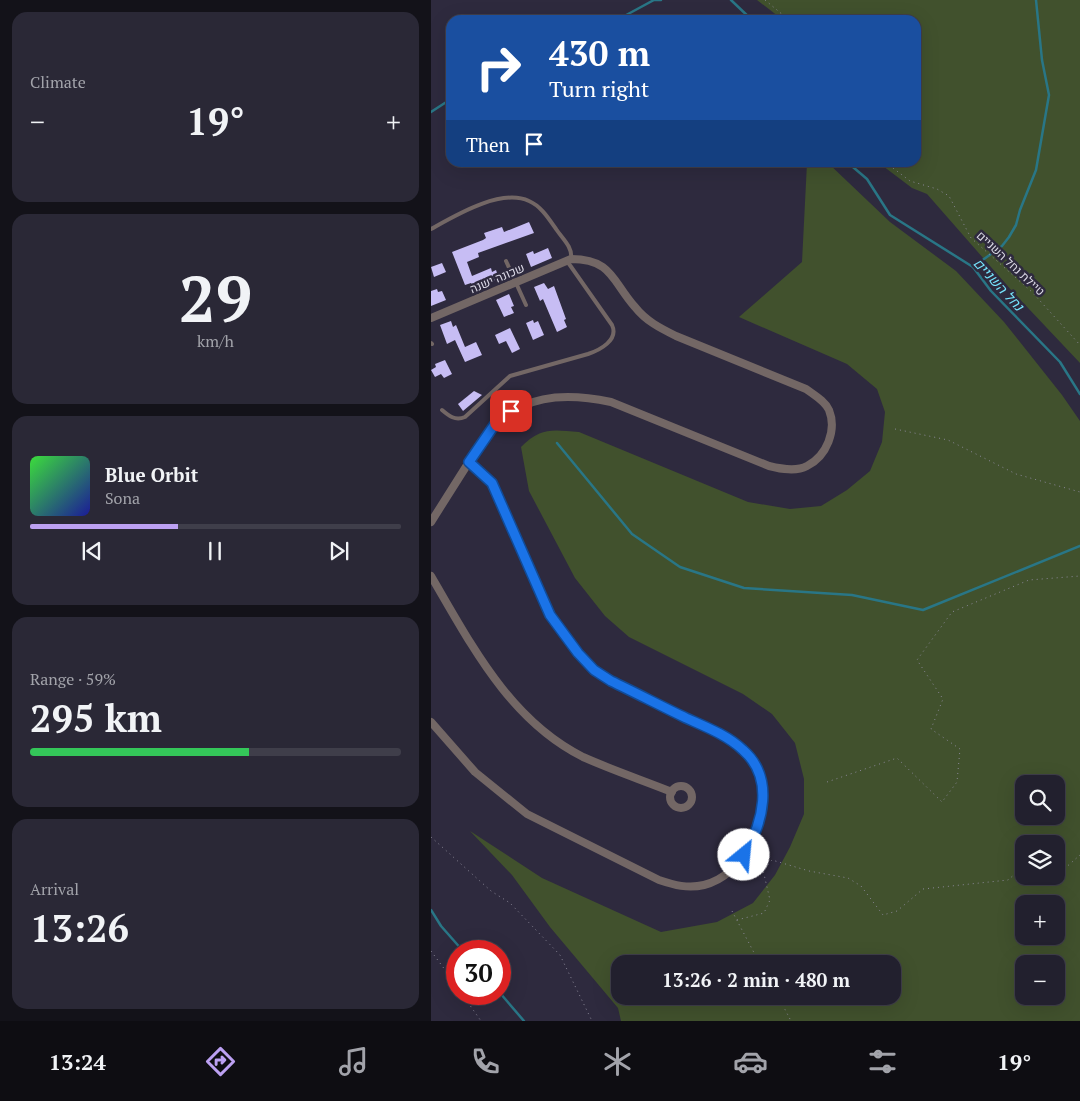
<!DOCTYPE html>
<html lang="en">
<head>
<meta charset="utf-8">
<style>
  body { margin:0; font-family:"PT Serif",Heebo,serif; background:#2a2836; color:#f1f3f6; height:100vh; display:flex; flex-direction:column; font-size:19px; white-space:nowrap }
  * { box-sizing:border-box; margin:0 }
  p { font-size:16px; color:#a2a3aa }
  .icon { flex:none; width:28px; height:28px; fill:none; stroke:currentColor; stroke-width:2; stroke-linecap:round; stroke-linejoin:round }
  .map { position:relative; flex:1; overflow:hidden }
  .panel { display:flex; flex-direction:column; gap:12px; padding:12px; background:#131219; width:431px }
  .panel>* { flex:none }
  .top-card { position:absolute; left:15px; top:15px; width:475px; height:152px; border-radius:15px; box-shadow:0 5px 20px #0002,0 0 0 1px #3f3e4a; background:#1a4fa0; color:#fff; overflow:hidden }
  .fabs { position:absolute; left:584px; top:775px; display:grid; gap:10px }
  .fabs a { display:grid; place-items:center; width:50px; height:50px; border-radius:10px; background:#22202e; box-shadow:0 5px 20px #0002,0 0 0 1px #3f3e4a; font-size:25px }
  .speed { position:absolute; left:15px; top:940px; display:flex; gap:10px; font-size:25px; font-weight:700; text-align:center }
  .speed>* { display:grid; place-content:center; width:65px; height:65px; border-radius:50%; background:#22202e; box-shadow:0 5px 20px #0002,0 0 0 1px #3f3e4a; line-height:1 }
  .speed .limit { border:8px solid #d22; background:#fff; color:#111 }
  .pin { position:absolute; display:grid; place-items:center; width:42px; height:42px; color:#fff; margin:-21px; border-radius:10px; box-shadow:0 2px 8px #0006 }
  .me { position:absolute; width:55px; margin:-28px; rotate:28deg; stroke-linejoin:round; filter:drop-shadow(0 0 4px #0008) }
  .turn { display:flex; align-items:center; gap:18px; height:105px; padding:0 20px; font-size:22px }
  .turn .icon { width:65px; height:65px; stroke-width:2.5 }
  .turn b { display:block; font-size:35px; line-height:42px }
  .then { display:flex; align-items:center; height:48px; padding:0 20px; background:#0003; gap:10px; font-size:19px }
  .big { font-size:38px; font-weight:600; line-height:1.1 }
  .panel .tile { flex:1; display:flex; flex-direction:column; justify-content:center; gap:8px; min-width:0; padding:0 18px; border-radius:15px; background:#2a2836 }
  .panel .dial { align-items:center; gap:0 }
  .dial b { font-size:65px; line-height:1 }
  .song { display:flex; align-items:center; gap:15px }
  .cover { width:60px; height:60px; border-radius:8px; background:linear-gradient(135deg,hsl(120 70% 55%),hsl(240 70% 35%)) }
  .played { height:5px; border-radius:2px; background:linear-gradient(90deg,#bca0f2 40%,#3f3e4a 40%) }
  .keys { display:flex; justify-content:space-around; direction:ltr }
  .heat { display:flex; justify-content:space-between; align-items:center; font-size:28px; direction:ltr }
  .charge { height:8px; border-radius:4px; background:linear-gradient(90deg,#34c759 59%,#3f3e4a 0) }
  .trip { position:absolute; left:180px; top:955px; width:290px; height:50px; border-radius:15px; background:#22202e; box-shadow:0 5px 20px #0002,0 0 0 1px #3f3e4a; font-weight:600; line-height:50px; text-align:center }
  .tabs { display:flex; height:80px; justify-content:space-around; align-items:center; background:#0e0d12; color:#a2a3aa }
  .tabs .icon { width:35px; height:35px }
  .tabs .active { color:#bca0f2 }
  .tabs b { font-size:22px; color:#f1f3f6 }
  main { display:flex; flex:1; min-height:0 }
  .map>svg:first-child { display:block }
  .green { fill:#41512d; fill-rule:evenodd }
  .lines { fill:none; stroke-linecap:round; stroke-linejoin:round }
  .stream { stroke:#297686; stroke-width:2.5 }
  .building { fill:#c7bdf4 }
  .path { stroke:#8c8999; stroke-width:1; stroke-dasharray:1 4; stroke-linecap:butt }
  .lane { stroke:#736765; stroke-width:4 }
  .street { stroke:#736765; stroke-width:8 }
  .route-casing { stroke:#114b97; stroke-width:12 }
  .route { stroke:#1a73e8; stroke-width:9 }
  .labels { text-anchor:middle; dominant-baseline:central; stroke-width:5; stroke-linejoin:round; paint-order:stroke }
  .street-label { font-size:12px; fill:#dbd9e6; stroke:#2e2a3e }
  .water-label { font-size:14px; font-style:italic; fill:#76e5fe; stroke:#2e2a3e }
</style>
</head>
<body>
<main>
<section class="panel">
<div class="tile"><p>Climate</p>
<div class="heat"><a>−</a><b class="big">19°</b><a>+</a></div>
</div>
<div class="tile dial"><b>29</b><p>km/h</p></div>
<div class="tile">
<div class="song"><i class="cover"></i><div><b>Blue Orbit</b><p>Sona</p></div></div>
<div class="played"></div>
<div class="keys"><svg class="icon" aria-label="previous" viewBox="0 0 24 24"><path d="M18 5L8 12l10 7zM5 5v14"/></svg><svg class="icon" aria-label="pause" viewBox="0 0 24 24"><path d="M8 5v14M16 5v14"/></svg><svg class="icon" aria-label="next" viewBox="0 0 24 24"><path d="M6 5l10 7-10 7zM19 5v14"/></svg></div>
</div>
<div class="tile"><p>Range · 59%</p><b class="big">295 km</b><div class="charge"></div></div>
<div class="tile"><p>Arrival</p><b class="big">13:26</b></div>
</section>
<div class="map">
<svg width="649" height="1021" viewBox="0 0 649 1021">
  <rect width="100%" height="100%" fill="#2e2a3e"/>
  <g class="green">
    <polygon points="326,0 649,0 649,363 581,291 496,194 481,188 448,163 485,162 485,20 352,20"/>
    <path d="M376,163H397L459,222L525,271L573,322L631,395L649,421V1021H190L187,1008L119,927L81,875L39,831L111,878L230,932L286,922L322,903L344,875L359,847L373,814V779L364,743L341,714L312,694L198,637L174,616L144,578L98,491L90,447C110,427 121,430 148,432L317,502L359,509L390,506L416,490L439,471L451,442L454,412L446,389L416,364L308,317L371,262ZM592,784H625V816H592ZM592,844H625V876H592ZM592,904H625V936H592ZM189,964H461V996H189ZM592,964H625V996H592Z"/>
  </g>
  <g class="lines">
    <g class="stream">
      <polyline points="300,0 321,20"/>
      <polyline points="186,20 223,0 230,0"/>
      <polyline points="0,112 20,99"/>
      <polyline points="416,162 436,179 459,215 542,267 560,291 629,362 649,394"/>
      <polyline points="542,267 571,246 578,237 585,225 589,210 605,170 618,95 611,60 605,0"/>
      <polyline points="126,443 201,534 249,567 313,588 421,595 492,610 649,546"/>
      <polyline points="0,910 10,926 32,951"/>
      <polyline points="69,993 93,1021"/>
    </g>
  </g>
  <g class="building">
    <polygon points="98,222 103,233 47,253 48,257 36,262 41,276 60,268 61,272 65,270 67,276 64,278 65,281 50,290 48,285 41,288 40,283 34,285 21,252 52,240 55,238 53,233 71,227 73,232"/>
    <polygon points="117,248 121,258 100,267 95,254 102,251 103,254"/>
    <polygon points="11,263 15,272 3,277 0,267"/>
    <polygon points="113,283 117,289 123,286 135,319 133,320 136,327 126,332 112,299 109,301 103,287"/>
    <polygon points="6,289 7,292 11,291 15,300 0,306 0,291"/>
    <polygon points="78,294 83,306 80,307 83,313 73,317 65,300"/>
    <polygon points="102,320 103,323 107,321 113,335 102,340 95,323"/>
    <polygon points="20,321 22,327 25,325 34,347 45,342 51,355 34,362 24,340 16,344 9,325"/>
    <polygon points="79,328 89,349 81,353 75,341 68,344 64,335"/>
    <polygon points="14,360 21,374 13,378 10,374 4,377 0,370 5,367 4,364"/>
    <polygon points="43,391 51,395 32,411 27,404"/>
  </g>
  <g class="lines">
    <g class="path">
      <polyline points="334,0 358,20"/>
      <polyline points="454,162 479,181 506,189 518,196 540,238 601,292 649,345"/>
      <polyline points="464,429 517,440 585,474 649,492"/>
      <polyline points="396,782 466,758 511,802 526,782 529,749 500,729 512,699 486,660 521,612 598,580 649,576"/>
      <polyline points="0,837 60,891 79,903 129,955 161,1021"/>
      <polyline points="625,866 632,870 649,855"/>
      <polyline points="301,911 329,964"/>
      <polyline points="306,920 333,913 339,900 332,870 341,860 378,871 417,878 430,886 452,915 466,911 492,889 577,880 592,867"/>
      <polyline points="0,951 26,986"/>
      <polyline points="31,994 50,1021"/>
      <polyline points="347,996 360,1021"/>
    </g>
    <g class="lane">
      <path d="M0,229C25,215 70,188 98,201C110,206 118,219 125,229C131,238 142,247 140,259"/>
      <polyline points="75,261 95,305"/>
      <polyline points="0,343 1,344"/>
      <path d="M11,410C18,416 24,421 34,417L79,376L157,354C169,350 188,340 181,325L136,261"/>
    </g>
    <g class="street">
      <path d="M0,318L140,259C181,259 181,281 204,307C215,321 229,328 245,336L375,389C383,395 394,401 398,410C406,430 396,456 376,466C365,472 350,469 338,466L180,402C132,392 89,394 55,435L0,522"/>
      <path d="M0,576C40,644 78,720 152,757C181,770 211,780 241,792"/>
      <path d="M0,722L44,772L96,814L228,880C243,885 257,889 273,885C312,876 339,821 331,783C327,765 315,752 301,741L179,681L163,671L147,653L119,615L61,483L38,462"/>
      <circle cx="250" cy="797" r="11"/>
    </g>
  </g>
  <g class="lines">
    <g class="route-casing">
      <path id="route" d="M80,411L64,424L38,462L61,483L119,615L147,653L163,670L180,681C205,693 230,706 255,718C275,727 296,735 312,750C344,778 332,823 313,855"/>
    </g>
    <use href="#route" class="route"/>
  </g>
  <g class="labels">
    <g class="street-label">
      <text transform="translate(580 263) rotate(43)">טיילת נחל השניים</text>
      <text transform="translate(66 278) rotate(-23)">שכונה ישנה</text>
    </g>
    <g class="water-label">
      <text transform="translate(568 284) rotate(47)">נחל השניים</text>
    </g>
  </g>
</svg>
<div class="fabs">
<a><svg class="icon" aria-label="search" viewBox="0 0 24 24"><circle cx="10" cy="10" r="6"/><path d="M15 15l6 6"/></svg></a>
<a><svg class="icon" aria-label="layers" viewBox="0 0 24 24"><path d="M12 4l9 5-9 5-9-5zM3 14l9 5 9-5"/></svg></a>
<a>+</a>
<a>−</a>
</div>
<div class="speed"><div class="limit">30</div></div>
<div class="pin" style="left:80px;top:411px;background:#d93025"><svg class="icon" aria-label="arrive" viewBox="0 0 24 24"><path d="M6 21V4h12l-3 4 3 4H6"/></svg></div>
<svg class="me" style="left:313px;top:855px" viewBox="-20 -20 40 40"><circle r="19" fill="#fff"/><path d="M0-13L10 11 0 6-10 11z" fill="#1a73e8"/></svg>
<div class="trip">13:26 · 2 min · 480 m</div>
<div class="top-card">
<div class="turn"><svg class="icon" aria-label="right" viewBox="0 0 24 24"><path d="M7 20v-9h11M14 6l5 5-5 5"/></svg><div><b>430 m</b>Turn right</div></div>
<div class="then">Then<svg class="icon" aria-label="arrive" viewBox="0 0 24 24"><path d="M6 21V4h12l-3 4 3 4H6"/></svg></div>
</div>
</div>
</main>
<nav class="tabs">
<b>13:24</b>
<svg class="icon active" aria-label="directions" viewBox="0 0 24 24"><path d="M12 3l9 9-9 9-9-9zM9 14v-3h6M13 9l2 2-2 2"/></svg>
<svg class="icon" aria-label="music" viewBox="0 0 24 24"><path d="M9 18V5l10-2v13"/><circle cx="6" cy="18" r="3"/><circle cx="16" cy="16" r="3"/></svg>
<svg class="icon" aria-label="phone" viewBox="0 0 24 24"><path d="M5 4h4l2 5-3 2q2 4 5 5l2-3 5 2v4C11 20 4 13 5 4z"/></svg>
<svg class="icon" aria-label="climate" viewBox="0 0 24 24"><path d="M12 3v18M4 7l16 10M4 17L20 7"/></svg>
<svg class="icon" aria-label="car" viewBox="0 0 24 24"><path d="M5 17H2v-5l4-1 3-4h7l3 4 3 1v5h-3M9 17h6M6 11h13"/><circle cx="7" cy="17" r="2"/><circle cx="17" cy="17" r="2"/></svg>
<svg class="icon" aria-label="filters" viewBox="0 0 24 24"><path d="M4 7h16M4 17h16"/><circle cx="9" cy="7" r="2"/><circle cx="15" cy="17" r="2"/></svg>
<b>19°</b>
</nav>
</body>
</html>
